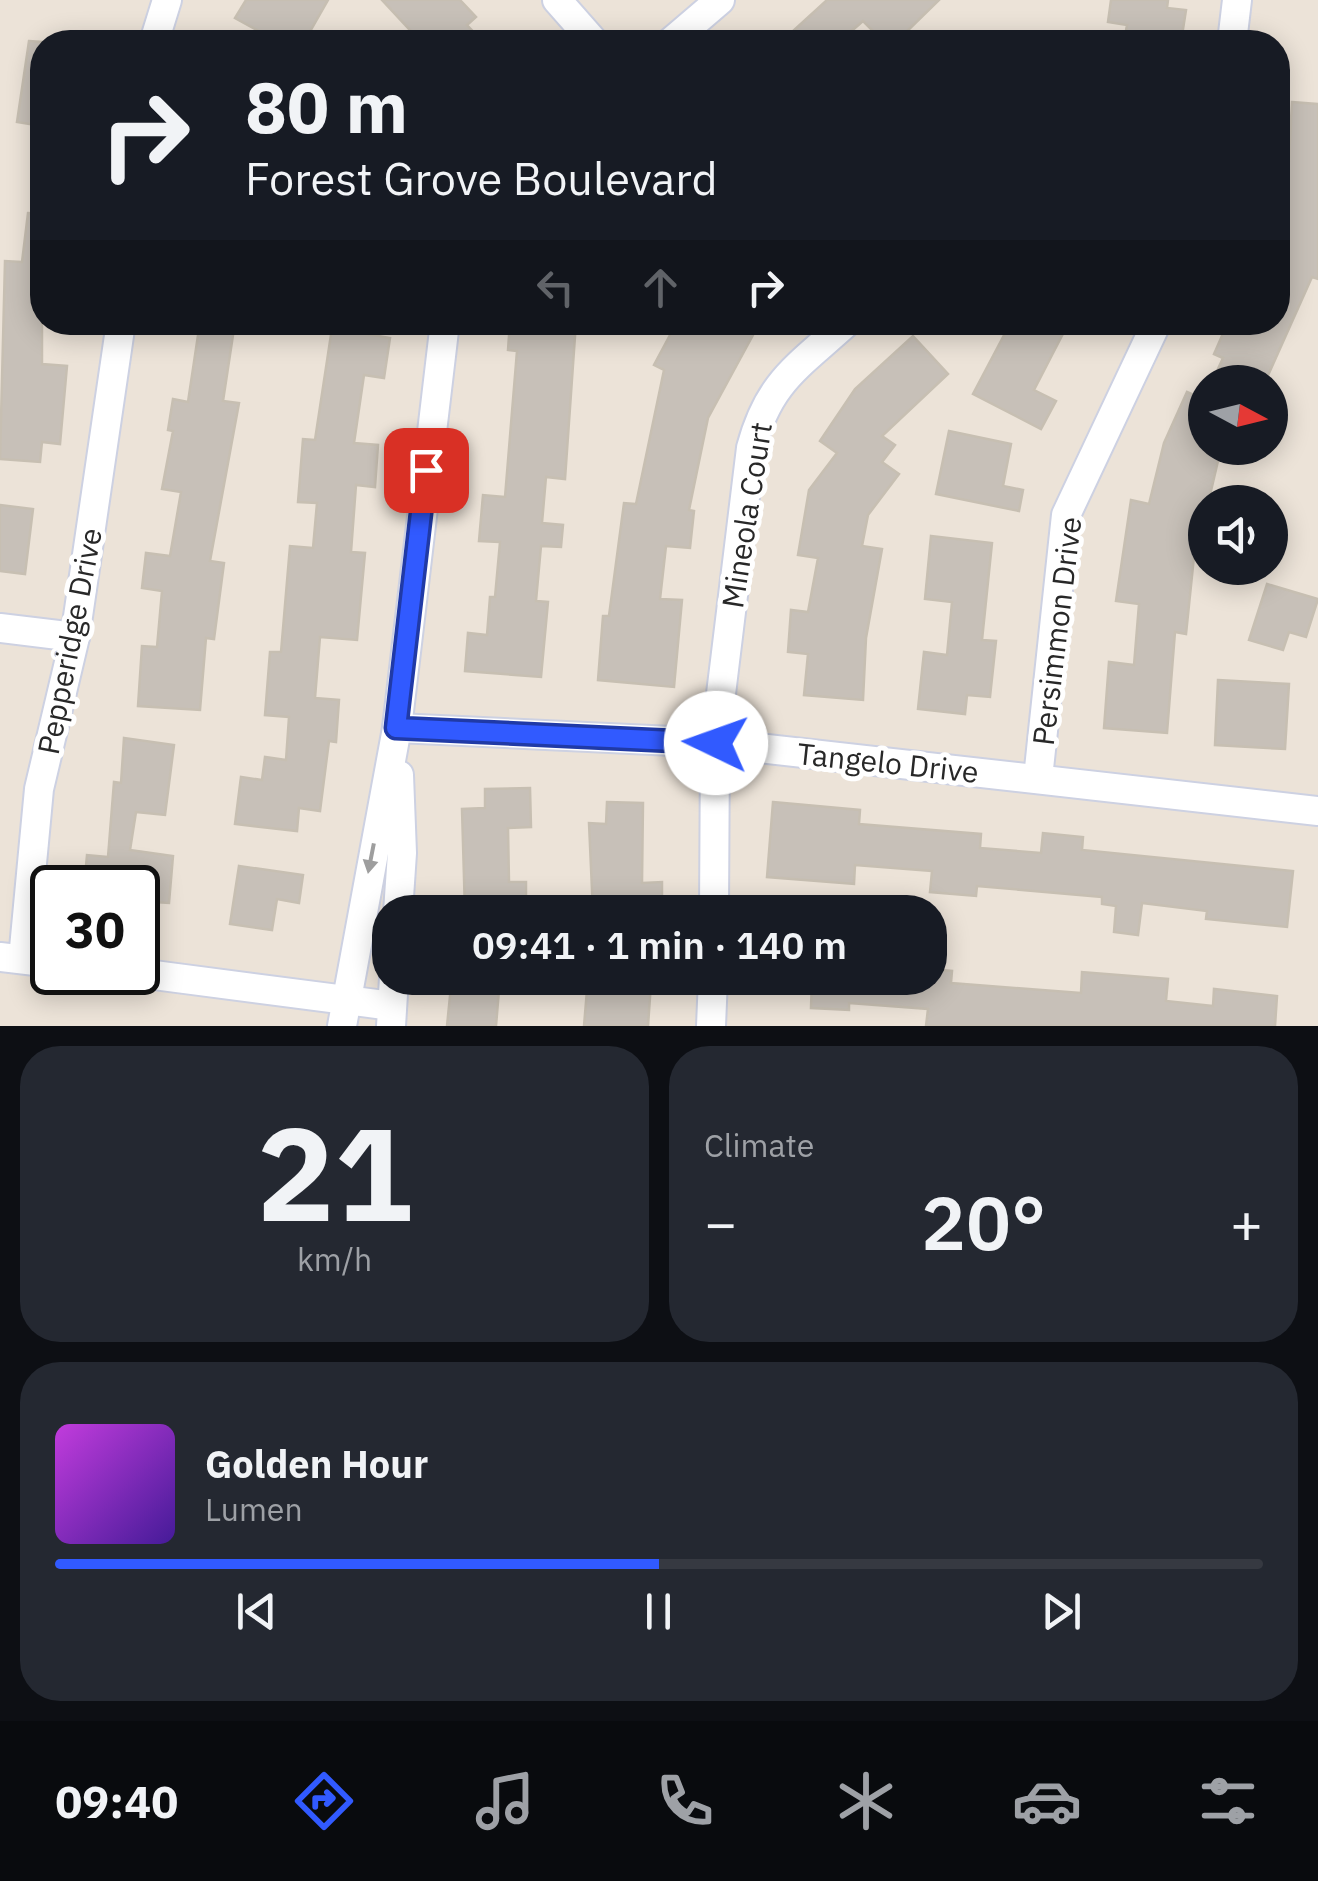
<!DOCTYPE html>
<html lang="en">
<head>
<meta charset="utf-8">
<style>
  body { margin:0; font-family:"IBM Plex Sans",sans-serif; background:#242831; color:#f1f3f6; height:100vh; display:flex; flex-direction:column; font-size:38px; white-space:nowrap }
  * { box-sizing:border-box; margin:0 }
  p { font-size:32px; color:#9ea1a6 }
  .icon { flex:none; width:55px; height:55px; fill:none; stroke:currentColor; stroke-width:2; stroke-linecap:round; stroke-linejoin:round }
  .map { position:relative; height:1026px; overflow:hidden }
  .drawer { display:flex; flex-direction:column; gap:20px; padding:20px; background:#0d0f14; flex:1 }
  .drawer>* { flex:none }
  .banner { position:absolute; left:30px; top:30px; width:1260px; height:305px; border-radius:40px; box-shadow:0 5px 25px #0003; background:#171b24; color:#f1f3f6; overflow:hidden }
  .needle { width:65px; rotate:97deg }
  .buttons { position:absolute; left:1188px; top:365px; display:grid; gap:20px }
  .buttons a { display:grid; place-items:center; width:100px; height:100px; border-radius:50%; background:#171b24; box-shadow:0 5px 25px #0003; font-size:50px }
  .speed { position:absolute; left:30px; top:865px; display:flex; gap:20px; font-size:50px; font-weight:700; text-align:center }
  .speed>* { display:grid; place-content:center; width:130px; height:130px; border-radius:50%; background:#171b24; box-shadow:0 5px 25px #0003; line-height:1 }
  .speed .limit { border:5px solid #111; border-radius:15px; background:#fff; color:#111 }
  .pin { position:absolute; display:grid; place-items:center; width:85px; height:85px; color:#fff; margin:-42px; border-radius:20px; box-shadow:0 5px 15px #0006 }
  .me { position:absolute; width:110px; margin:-55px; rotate:273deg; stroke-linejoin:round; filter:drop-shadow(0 0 8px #0008) }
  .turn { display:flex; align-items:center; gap:35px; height:210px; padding:0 50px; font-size:45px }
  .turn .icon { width:130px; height:130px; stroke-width:2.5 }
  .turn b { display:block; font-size:70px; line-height:85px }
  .lanes { display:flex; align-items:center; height:95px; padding:0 50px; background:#0003; justify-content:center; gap:50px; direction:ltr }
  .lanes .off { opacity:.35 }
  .big { font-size:75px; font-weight:600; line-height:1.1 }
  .drawer .card { flex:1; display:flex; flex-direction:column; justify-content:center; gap:15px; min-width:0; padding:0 35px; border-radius:40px; background:#242831 }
  .drawer .dial { align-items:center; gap:0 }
  .dial b { font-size:130px; line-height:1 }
  .song { display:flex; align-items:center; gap:30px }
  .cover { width:120px; height:120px; border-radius:15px; background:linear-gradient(135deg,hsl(290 70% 55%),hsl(260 70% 35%)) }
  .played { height:10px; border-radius:5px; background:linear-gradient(90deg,#315aff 50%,#363941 50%) }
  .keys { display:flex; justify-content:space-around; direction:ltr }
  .heat { display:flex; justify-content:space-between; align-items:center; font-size:55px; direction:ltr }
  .drawer .tiles { flex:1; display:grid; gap:20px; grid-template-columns:1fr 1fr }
  .card:last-child { grid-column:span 2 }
  .trip { position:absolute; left:372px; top:895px; width:575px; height:100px; border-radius:40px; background:#171b24; box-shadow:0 5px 25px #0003; font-weight:600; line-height:100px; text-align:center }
  .menu { display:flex; height:160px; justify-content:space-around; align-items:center; background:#090b0e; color:#9ea1a6 }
  .menu .icon { width:70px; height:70px }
  .menu .selected { color:#315aff }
  .menu b { font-size:45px; color:#f1f3f6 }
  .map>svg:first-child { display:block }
  .building { fill:#c7c0b8; stroke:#c7bfb2; stroke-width:2.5 }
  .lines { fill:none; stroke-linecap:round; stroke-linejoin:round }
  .street-casing { stroke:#cdd1e2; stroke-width:32 }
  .street { stroke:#fff; stroke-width:28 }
  .oneway { fill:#9e9e9e }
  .route-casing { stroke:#203aa6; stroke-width:25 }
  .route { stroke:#315aff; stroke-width:18 }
  .labels { text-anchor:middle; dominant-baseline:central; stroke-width:10; stroke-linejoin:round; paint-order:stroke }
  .street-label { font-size:30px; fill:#282828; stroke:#fff }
</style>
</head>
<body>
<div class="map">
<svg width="1318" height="1026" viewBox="0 0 1318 1026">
  <rect width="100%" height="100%" fill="#ece3d8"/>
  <g class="building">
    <polygon points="246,0 328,0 304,42 279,42 235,18"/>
    <polygon points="382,0 460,0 476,17 467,25 483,42 421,42"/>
    <polygon points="827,0 939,0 896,42 884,42 863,21 839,42 781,42"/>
    <polygon points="1111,0 1168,0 1167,8 1186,10 1181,42 1124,42 1127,25 1108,22"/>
    <polygon points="29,41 42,42 42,126 17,122"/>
    <polygon points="1292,102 1318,104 1318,279 1312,277 1265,382 1212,382 1223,358 1214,354 1228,322 1278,322 1278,221 1288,176"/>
    <polygon points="28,213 42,214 42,364 67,366 60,444 42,442 40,462 0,459 5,261 22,262"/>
    <polygon points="200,322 235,322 223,401 239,403 210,561 224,563 214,639 206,638 200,710 138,706 142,646 157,647 162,591 142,588 146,553 170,556 181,492 162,489 173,431 168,430 173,399 188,402"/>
    <polygon points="510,322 576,322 565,479 546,477 542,523 563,525 561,547 541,546 536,601 548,602 541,677 465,671 468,633 487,635 490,597 495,597 500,542 479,541 483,495 505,497 517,351 508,350"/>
    <polygon points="677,322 730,322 753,335 708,418 689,510 694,511 690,548 666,546 660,599 682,600 674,687 598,680 603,616 609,616 624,503 636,504 664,370 654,365"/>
    <polygon points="1011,322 1069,322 1034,390 1056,401 1041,429 973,394"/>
    <polygon points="332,328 390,338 384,378 364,375 354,443 378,445 375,487 356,485 351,552 365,553 357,640 320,637 315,698 339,700 336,742 329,741 320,811 299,808 297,831 235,824 241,777 262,780 265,757 286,760 289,717 265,715 270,652 281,652 290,546 313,548 317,503 298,502 303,439 315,440"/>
    <polygon points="913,336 948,374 882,436 895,445 882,462 899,474 868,515 862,546 882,549 866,638 863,700 804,695 808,654 788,652 791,610 808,612 818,558 798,555 809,490 837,453 820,441 855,389"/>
    <polygon points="1187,392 1205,400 1205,448 1221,448 1200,538 1196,537 1186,634 1175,632 1167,733 1104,728 1109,662 1134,665 1139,604 1116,601 1131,500 1149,504 1164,443"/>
    <polygon points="949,431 1011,444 1003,486 1023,490 1019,511 936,494"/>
    <polygon points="0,505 33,509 25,574 0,571"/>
    <polygon points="931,536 992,543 982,640 996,641 990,697 967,695 965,714 918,709 924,652 947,655 952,602 925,599"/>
    <polygon points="1267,584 1318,599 1306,637 1289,632 1283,650 1249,640"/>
    <polygon points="1218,680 1289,684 1285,749 1215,745"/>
    <polygon points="124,738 174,745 165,815 136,812 130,850 173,856 169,903 138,901 138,888 84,888 87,855 108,857 114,782 121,783"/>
    <polygon points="530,788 531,827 508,828 509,882 526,882 526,912 465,912 462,809 485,808 485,789"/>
    <polygon points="607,802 643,803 642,883 662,882 662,912 593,912 589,823 606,824"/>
    <polygon points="773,802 860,810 859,824 981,834 980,848 1041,853 1043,833 1083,837 1082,850 1293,871 1287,927 1206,919 1207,911 1142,903 1138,935 1114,932 1116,906 1102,904 1102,897 977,886 976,896 930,892 932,871 855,865 854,884 767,877"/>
    <polygon points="239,866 303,875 299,903 277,899 272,930 230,924"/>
    <polygon points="930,969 952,971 951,983 1081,993 1082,972 1168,979 1166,1001 1213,1006 1214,989 1277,996 1275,1026 926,1026 928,1009 849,1003 849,1010 811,1008 812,978 930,978"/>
    <polygon points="588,978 651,983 648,1026 584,1026"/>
    <polygon points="451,986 499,990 496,1026 447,1026"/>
  </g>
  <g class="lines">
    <g class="street-casing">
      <g id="street">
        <polyline points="557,0 594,42"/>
        <polyline points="154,42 167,0"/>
        <polyline points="671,42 720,0"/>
        <polyline points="1232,42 1237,0"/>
        <polyline points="0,628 75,637"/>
        <polyline points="397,728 715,743 1318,811"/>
        <polyline points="1038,778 1066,515 1157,322"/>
        <polyline points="398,912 402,853 399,775"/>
        <path d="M714,912L715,743L751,448C769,381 798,367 847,322"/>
        <polyline points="0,957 52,963"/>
        <polyline points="23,959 39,789 75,637 121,322"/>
        <polyline points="131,972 392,1006"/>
        <polyline points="342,1026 397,728 445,322"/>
        <polyline points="391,1026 394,978"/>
        <polyline points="711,1026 713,978"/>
      </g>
    </g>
    <use href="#street" class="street"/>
  </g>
  <defs><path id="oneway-solid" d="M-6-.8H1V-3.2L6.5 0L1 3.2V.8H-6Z" transform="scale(2.5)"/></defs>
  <use class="oneway" href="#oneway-solid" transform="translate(371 858) rotate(101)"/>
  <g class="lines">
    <g class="route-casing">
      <polyline id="route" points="426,470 396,728 716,743"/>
    </g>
    <use href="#route" class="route"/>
  </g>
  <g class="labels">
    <g class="street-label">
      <text transform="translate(746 515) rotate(-81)">Mineola Court</text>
      <text transform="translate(1056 631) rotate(-83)">Persimmon Drive</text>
      <text transform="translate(69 641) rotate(-79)">Pepperidge Drive</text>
      <text transform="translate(888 762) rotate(6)">Tangelo Drive</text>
    </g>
  </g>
</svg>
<div class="buttons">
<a><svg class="needle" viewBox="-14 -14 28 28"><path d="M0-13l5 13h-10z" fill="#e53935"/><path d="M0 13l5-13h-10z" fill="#9ea1a6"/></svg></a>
<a><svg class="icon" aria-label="sound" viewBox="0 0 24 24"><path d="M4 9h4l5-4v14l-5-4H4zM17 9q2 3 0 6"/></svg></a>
</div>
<div class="speed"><div class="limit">30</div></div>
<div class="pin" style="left:426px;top:470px;background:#d93025"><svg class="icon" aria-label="arrive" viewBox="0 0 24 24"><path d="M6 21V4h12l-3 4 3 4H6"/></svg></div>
<svg class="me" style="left:716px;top:743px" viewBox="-20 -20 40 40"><circle r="19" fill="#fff"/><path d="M0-13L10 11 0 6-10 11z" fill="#315aff"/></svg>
<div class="trip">09:41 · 1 min · 140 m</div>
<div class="banner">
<div class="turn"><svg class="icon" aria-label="right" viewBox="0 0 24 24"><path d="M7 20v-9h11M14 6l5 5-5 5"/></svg><div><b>80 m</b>Forest Grove Boulevard</div></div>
<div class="lanes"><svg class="icon off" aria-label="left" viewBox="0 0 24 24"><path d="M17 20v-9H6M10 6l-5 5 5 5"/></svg><svg class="icon off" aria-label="ahead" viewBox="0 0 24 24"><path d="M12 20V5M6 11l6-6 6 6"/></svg><svg class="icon" aria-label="right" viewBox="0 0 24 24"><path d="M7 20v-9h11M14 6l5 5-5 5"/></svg></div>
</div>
</div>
<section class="drawer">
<div class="tiles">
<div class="card dial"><b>21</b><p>km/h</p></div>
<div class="card"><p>Climate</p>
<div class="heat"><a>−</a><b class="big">20°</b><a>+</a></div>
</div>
<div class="card">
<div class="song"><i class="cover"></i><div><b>Golden Hour</b><p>Lumen</p></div></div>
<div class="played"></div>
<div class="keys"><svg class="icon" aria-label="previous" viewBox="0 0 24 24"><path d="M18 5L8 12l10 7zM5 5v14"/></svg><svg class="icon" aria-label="pause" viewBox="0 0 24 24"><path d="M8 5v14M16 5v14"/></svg><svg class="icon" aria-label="next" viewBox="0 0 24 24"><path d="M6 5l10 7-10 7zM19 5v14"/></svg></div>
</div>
</div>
</section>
<nav class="menu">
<b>09:40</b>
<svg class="icon selected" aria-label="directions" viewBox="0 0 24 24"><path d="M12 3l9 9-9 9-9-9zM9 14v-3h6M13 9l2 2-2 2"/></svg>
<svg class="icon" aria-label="music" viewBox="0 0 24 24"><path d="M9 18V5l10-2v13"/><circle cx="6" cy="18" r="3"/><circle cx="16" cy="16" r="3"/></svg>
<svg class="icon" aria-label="phone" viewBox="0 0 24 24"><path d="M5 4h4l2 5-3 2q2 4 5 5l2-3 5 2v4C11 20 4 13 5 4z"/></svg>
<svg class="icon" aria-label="climate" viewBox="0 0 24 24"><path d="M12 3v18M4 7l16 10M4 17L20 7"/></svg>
<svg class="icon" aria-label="car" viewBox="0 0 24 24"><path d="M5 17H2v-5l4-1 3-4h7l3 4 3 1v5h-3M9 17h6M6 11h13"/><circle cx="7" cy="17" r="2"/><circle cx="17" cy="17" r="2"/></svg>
<svg class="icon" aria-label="filters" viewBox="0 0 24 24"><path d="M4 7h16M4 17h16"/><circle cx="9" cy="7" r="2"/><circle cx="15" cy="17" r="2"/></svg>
</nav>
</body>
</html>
